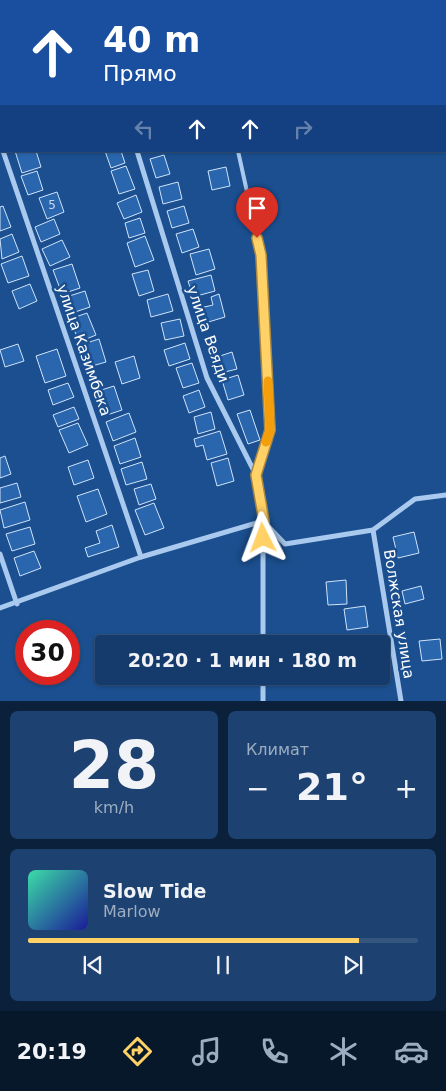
<!DOCTYPE html>
<html lang="ru">
<head>
<meta charset="utf-8">
<style>
  body { margin:0; font-family:"DejaVu Sans",sans-serif; background:#1d4271; color:#f1f3f6; height:100vh; display:flex; flex-direction:column; font-size:19px; white-space:nowrap }
  * { box-sizing:border-box; margin:0 }
  p { font-size:16px; color:#9dadc1 }
  .icon { flex:none; width:28px; height:28px; fill:none; stroke:currentColor; stroke-width:2; stroke-linecap:round; stroke-linejoin:round }
  .map { position:relative; height:701px; overflow:hidden }
  .side { display:flex; flex-direction:column; gap:10px; padding:10px; background:#0b203b; flex:1 }
  .side>* { flex:none }
  .top-card { position:absolute; left:0px; top:0px; width:446px; height:152px; box-shadow:0 1px 4px #0004,0 0 0 1px #33557e; background:#1a4fa0; color:#fff; overflow:hidden }
  .speed { position:absolute; left:15px; top:620px; display:flex; gap:10px; font-size:25px; font-weight:700; text-align:center }
  .speed>* { display:grid; place-content:center; width:65px; height:65px; border-radius:50%; background:#143b6b; box-shadow:0 1px 4px #0004,0 0 0 1px #33557e; line-height:1 }
  .speed .limit { border:8px solid #d22; background:#fff; color:#111 }
  .pin { position:absolute; display:grid; place-items:center; width:42px; height:42px; color:#fff; margin:-51px -21px; border-radius:50% 50% 50% 0; rotate:-45deg; box-shadow:0 0 5px #0007 }
  .pin .icon { rotate:45deg }
  .me { position:absolute; width:55px; margin:-28px; rotate:357deg; stroke-linejoin:round; filter:drop-shadow(0 0 4px #0008) }
  .turn { display:flex; align-items:center; gap:18px; height:105px; padding:0 20px; font-size:22px }
  .turn .icon { width:65px; height:65px; stroke-width:2.5 }
  .turn b { display:block; font-size:35px; line-height:42px }
  .lanes { display:flex; align-items:center; height:48px; padding:0 20px; background:#0003; justify-content:center; gap:25px; direction:ltr }
  .lanes .off { opacity:.35 }
  .big { font-size:38px; font-weight:800; line-height:1.1 }
  .side .widget { flex:1; display:flex; flex-direction:column; justify-content:center; gap:8px; min-width:0; padding:0 18px; border-radius:8px; background:#1d4271 }
  .side .dial { align-items:center; gap:0 }
  .dial b { font-size:65px; line-height:1 }
  .song { display:flex; align-items:center; gap:15px }
  .cover { width:60px; height:60px; border-radius:8px; background:linear-gradient(135deg,hsl(160 70% 55%),hsl(240 70% 35%)) }
  .played { height:5px; border-radius:2px; background:linear-gradient(90deg,#ffd166 85%,#33557e 85%) }
  .keys { display:flex; justify-content:space-around; direction:ltr }
  .heat { display:flex; justify-content:space-between; align-items:center; font-size:28px; direction:ltr }
  .side .tiles { flex:1; display:grid; gap:10px; grid-template-columns:1fr 1fr }
  .widget:last-child { grid-column:span 2 }
  .trip { position:absolute; left:95px; top:635px; width:295px; height:50px; border-radius:5px; background:#143b6b; box-shadow:0 1px 4px #0004,0 0 0 1px #33557e; font-weight:800; line-height:50px; text-align:center }
  .tabs { display:flex; height:80px; justify-content:space-around; align-items:center; background:#08182b; color:#9dadc1 }
  .tabs .icon { width:35px; height:35px }
  .tabs .on { color:#ffd166 }
  .tabs b { font-size:22px; color:#f1f3f6 }
  .map>svg:first-child { display:block }
  .building { fill:#2a66ad; stroke:#cfe3fa }
  .lines { fill:none; stroke-linecap:round; stroke-linejoin:round }
  .lane { stroke:#a9c9ee; stroke-width:4 }
  .street { stroke:#a9c9ee; stroke-width:5 }
  .route-casing { stroke:#a68842; stroke-width:12 }
  .route { stroke:#ffd166; stroke-width:9 }
  .slow { stroke:#f59e0b; stroke-width:9 }
  .labels { text-anchor:middle; dominant-baseline:central; stroke-width:5; stroke-linejoin:round; paint-order:stroke }
  .number-label { font-size:12px; fill:#cad9ea }
  .street-label { font-size:15px; fill:#fff; stroke:#1b4f8f }
</style>
</head>
<body>
<div class="map">
<svg width="446" height="701" viewBox="0 0 446 701">
  <rect width="100%" height="100%" fill="#1b4f8f"/>
  <g class="building">
    <polygon points="15,151 36,151 41,167 22,173"/>
    <polygon points="105,151 121,151 125,163 111,168"/>
    <polygon points="164,155 170,174 156,178 150,159"/>
    <polygon points="126,166 135,189 119,194 111,171"/>
    <polygon points="226,167 230,186 212,190 208,171"/>
    <polygon points="37,171 43,190 28,195 21,176"/>
    <polygon points="178,182 182,199 163,204 159,187"/>
    <polygon points="57,192 64,212 47,219 39,198"/>
    <polygon points="136,195 142,212 124,219 117,203"/>
    <polygon points="3,206 11,227 0,231 0,207"/>
    <polygon points="184,206 189,223 172,228 167,211"/>
    <polygon points="140,218 145,233 129,238 125,223"/>
    <polygon points="54,219 60,234 41,242 35,227"/>
    <polygon points="193,229 199,247 182,253 176,234"/>
    <polygon points="12,234 19,252 2,259 0,239"/>
    <polygon points="145,236 154,260 135,267 127,243"/>
    <polygon points="62,240 70,257 50,266 42,249"/>
    <polygon points="209,249 215,269 196,275 190,254"/>
    <polygon points="22,256 29,276 8,283 1,264"/>
    <polygon points="72,264 80,288 62,294 53,270"/>
    <polygon points="148,270 154,291 139,296 132,274"/>
    <polygon points="211,275 215,291 193,297 188,281"/>
    <polygon points="30,284 37,301 19,309 12,291"/>
    <polygon points="85,291 90,307 69,314 63,298"/>
    <polygon points="168,294 173,311 151,317 147,300"/>
    <polygon points="219,294 225,317 205,323 200,308 213,305 211,297"/>
    <polygon points="87,313 96,335 79,342 70,319"/>
    <polygon points="180,319 184,336 165,340 161,323"/>
    <polygon points="99,339 106,362 85,368 77,346"/>
    <polygon points="185,343 190,359 169,366 164,350"/>
    <polygon points="18,344 24,361 5,367 0,350"/>
    <polygon points="57,349 66,376 45,383 36,356"/>
    <polygon points="232,352 237,369 221,373 217,357"/>
    <polygon points="134,356 140,378 122,384 115,362"/>
    <polygon points="192,363 199,383 183,388 176,368"/>
    <polygon points="238,375 244,395 228,400 222,380"/>
    <polygon points="68,383 74,397 53,405 48,390"/>
    <polygon points="114,386 122,410 104,416 95,392"/>
    <polygon points="199,390 205,407 189,413 183,396"/>
    <polygon points="74,407 79,419 58,427 53,415"/>
    <polygon points="250,410 260,440 248,444 237,414"/>
    <polygon points="211,412 215,429 198,434 194,417"/>
    <polygon points="129,413 136,432 113,441 106,422"/>
    <polygon points="78,423 88,445 69,453 59,430"/>
    <polygon points="220,431 227,454 207,460 203,445 196,447 194,439"/>
    <polygon points="135,438 141,457 120,464 114,446"/>
    <polygon points="5,456 11,474 0,478 0,458"/>
    <polygon points="228,458 234,481 217,486 211,463"/>
    <polygon points="88,460 94,478 74,485 68,467"/>
    <polygon points="142,462 147,479 126,485 121,469"/>
    <polygon points="17,483 21,497 0,503 0,488"/>
    <polygon points="151,484 156,499 139,505 134,489"/>
    <polygon points="98,489 107,514 86,522 77,496"/>
    <polygon points="25,502 30,520 4,528 0,510"/>
    <polygon points="154,503 164,528 145,535 135,510"/>
    <polygon points="112,525 119,547 88,557 85,548 100,543 96,531"/>
    <polygon points="30,527 35,544 12,551 6,534"/>
    <polygon points="414,532 419,553 398,558 393,537"/>
    <polygon points="34,551 41,568 20,576 14,558"/>
    <polygon points="346,580 347,604 328,605 326,582"/>
    <polygon points="421,586 424,599 405,604 402,591"/>
    <polygon points="365,606 368,627 347,630 344,609"/>
    <polygon points="440,639 442,659 422,661 419,641"/>
  </g>
  <g class="lines">
    <polyline class="lane" points="238,151 261,255 267,356 270,429 256,475"/>
    <g class="street">
      <polyline points="47,1 51,0"/>
      <polyline points="0,130 1,130"/>
      <polyline points="0,143 1,147"/>
      <polyline points="3,151 141,557"/>
      <polyline points="137,151 207,378 256,475 263,521 263,644"/>
      <polyline points="373,530 401,701"/>
      <polyline points="0,554 17,604"/>
      <polyline points="0,608 141,557 263,521 285,544 373,530 415,499 446,495"/>
      <polyline points="263,701 263,676"/>
    </g>
  </g>
  <g class="lines">
    <g class="route-casing">
      <polyline id="route" points="257,238 261,255 270,430 256,475 264,521 263,538"/>
    </g>
    <use href="#route" class="route"/>
    <polyline class="slow" points="266,442 270,430 268,381"/>
  </g>
  <g class="labels">
    <g class="number-label">
      <text x="52" y="205">5</text>
    </g>
    <g class="street-label">
      <text transform="translate(208 334) rotate(71)">улица Веяди</text>
      <text transform="translate(84 350) rotate(71)">улица Казимбека</text>
      <text transform="translate(399 614) rotate(81)">Волжская улица</text>
    </g>
  </g>
</svg>
<div class="speed"><div class="limit">30</div></div>
<div class="pin" style="left:257px;top:238px;background:#d93025"><svg class="icon" aria-label="arrive" viewBox="0 0 24 24"><path d="M6 21V4h12l-3 4 3 4H6"/></svg></div>
<svg class="me" style="left:263px;top:538px" viewBox="-20 -20 40 40"><path d="M0-17L14 15 0 8-14 15z" fill="#ffd166" stroke="#fff" stroke-width="4"/></svg>
<div class="trip">20:20 · 1 мин · 180 m</div>
<div class="top-card">
<div class="turn"><svg class="icon" aria-label="ahead" viewBox="0 0 24 24"><path d="M12 20V5M6 11l6-6 6 6"/></svg><div><b>40 m</b>Прямо</div></div>
<div class="lanes"><svg class="icon off" aria-label="left" viewBox="0 0 24 24"><path d="M17 20v-9H6M10 6l-5 5 5 5"/></svg><svg class="icon" aria-label="ahead" viewBox="0 0 24 24"><path d="M12 20V5M6 11l6-6 6 6"/></svg><svg class="icon" aria-label="ahead" viewBox="0 0 24 24"><path d="M12 20V5M6 11l6-6 6 6"/></svg><svg class="icon off" aria-label="right" viewBox="0 0 24 24"><path d="M7 20v-9h11M14 6l5 5-5 5"/></svg></div>
</div>
</div>
<section class="side">
<div class="tiles">
<div class="widget dial"><b>28</b><p>km/h</p></div>
<div class="widget"><p>Климат</p>
<div class="heat"><a>−</a><b class="big">21°</b><a>+</a></div>
</div>
<div class="widget">
<div class="song"><i class="cover"></i><div><b>Slow Tide</b><p>Marlow</p></div></div>
<div class="played"></div>
<div class="keys"><svg class="icon" aria-label="previous" viewBox="0 0 24 24"><path d="M18 5L8 12l10 7zM5 5v14"/></svg><svg class="icon" aria-label="pause" viewBox="0 0 24 24"><path d="M8 5v14M16 5v14"/></svg><svg class="icon" aria-label="next" viewBox="0 0 24 24"><path d="M6 5l10 7-10 7zM19 5v14"/></svg></div>
</div>
</div>
</section>
<nav class="tabs">
<b>20:19</b>
<svg class="icon on" aria-label="directions" viewBox="0 0 24 24"><path d="M12 3l9 9-9 9-9-9zM9 14v-3h6M13 9l2 2-2 2"/></svg>
<svg class="icon" aria-label="music" viewBox="0 0 24 24"><path d="M9 18V5l10-2v13"/><circle cx="6" cy="18" r="3"/><circle cx="16" cy="16" r="3"/></svg>
<svg class="icon" aria-label="phone" viewBox="0 0 24 24"><path d="M5 4h4l2 5-3 2q2 4 5 5l2-3 5 2v4C11 20 4 13 5 4z"/></svg>
<svg class="icon" aria-label="climate" viewBox="0 0 24 24"><path d="M12 3v18M4 7l16 10M4 17L20 7"/></svg>
<svg class="icon" aria-label="car" viewBox="0 0 24 24"><path d="M5 17H2v-5l4-1 3-4h7l3 4 3 1v5h-3M9 17h6M6 11h13"/><circle cx="7" cy="17" r="2"/><circle cx="17" cy="17" r="2"/></svg>
</nav>
</body>
</html>
